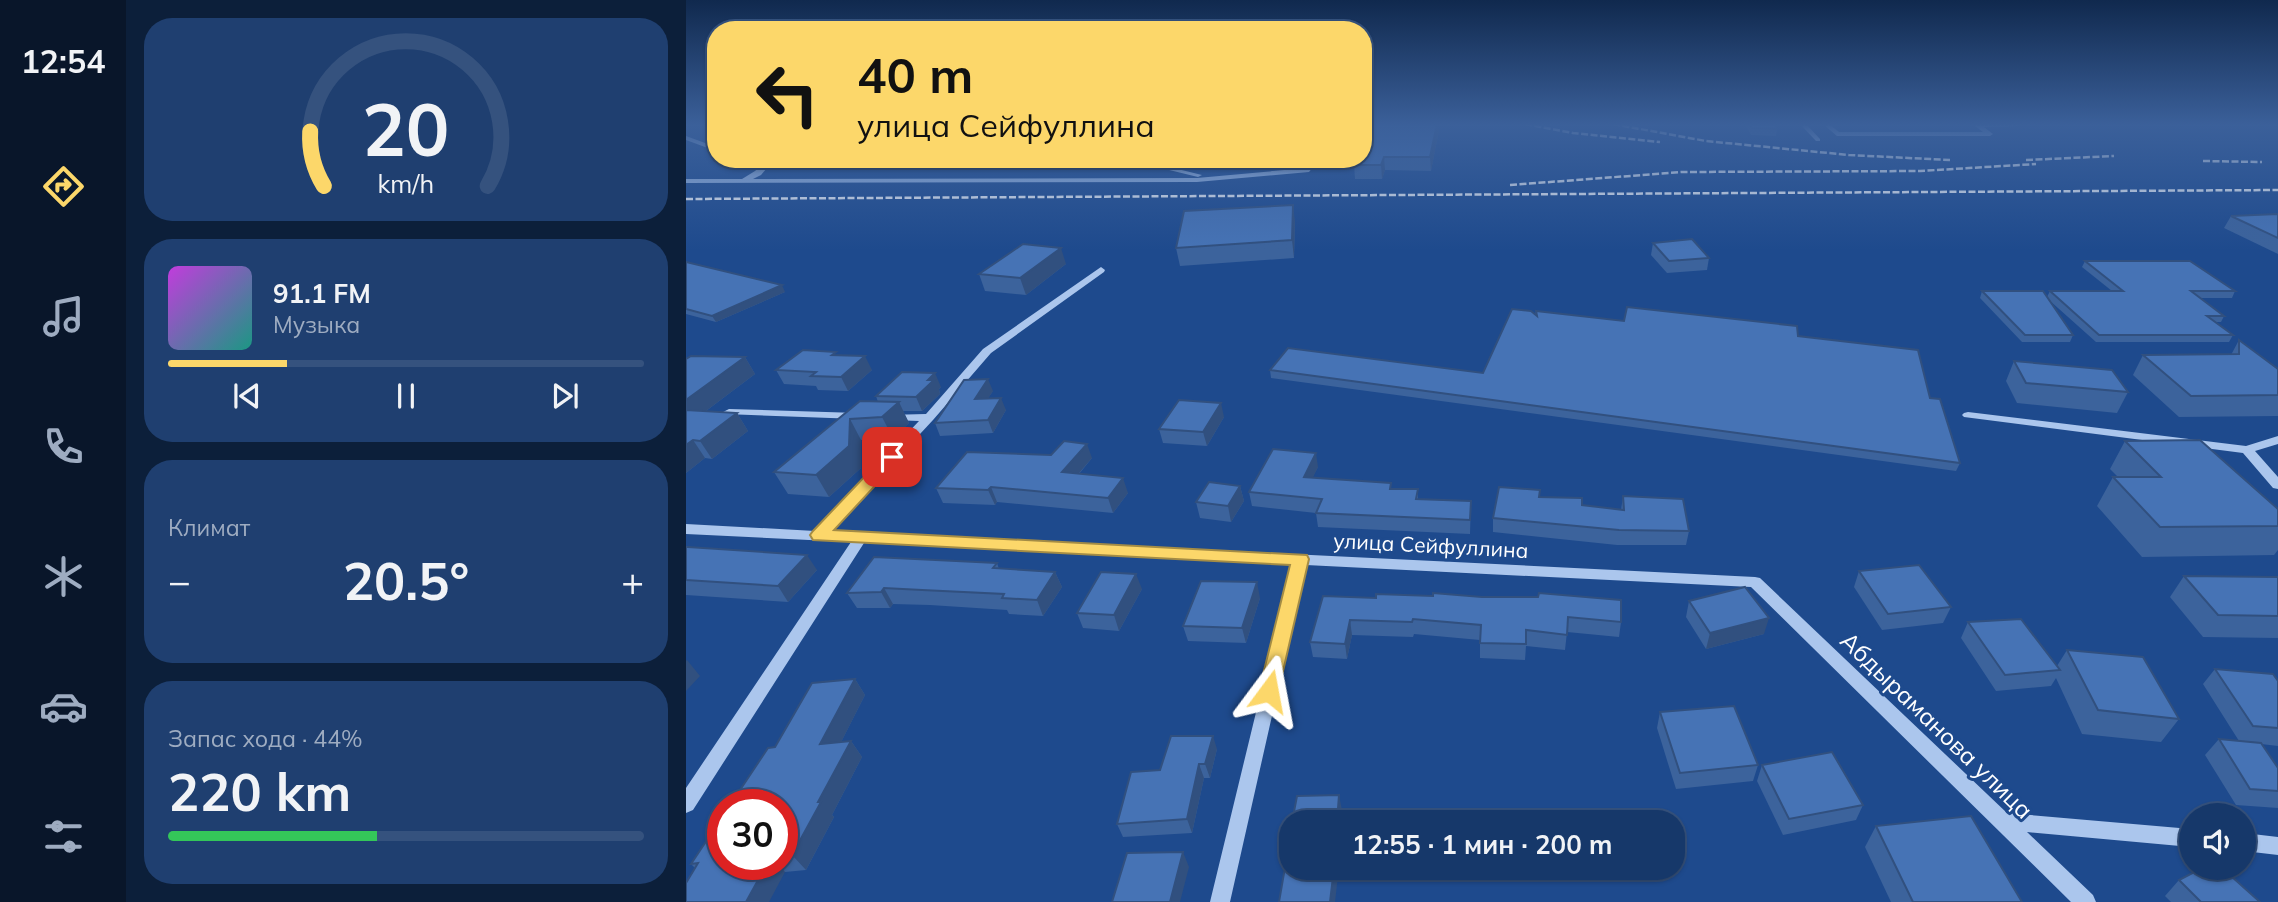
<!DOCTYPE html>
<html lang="ru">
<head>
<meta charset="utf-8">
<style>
  body { margin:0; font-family:Mulish,sans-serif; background:#1f3f70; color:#f1f3f6; height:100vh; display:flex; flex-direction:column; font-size:26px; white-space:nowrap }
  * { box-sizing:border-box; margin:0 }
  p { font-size:23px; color:#9eacc1 }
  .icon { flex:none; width:38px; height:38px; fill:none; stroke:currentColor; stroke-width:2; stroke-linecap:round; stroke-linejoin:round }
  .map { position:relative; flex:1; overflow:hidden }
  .panel { display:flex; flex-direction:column; gap:18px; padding:18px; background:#0c1f3a; width:560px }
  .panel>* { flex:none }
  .banner { position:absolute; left:21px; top:21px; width:665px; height:147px; border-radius:28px; box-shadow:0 2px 5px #0004,0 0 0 2px #35527e; background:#fcd76a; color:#111; overflow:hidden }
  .buttons { position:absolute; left:1493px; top:803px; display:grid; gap:14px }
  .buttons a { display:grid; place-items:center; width:77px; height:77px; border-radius:50%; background:#16386a; box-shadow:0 2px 5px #0004,0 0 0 2px #35527e; font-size:35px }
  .speed { position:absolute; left:21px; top:789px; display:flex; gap:14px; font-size:35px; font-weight:700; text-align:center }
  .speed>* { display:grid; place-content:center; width:91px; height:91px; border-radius:50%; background:#16386a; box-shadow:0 2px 5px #0004,0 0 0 2px #35527e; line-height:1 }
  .speed .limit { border:10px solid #d22; background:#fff; color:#111 }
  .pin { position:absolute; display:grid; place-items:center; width:60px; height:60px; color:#fff; margin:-30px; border-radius:14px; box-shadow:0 4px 10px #0006 }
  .me { position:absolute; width:77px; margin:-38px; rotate:13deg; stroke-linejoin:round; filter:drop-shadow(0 0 5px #0008) }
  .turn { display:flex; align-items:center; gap:24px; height:147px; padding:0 35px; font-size:32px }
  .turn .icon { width:91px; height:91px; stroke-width:2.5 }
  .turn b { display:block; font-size:49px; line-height:60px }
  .big { font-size:52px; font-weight:700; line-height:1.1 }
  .panel .card { flex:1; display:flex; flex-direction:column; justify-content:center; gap:10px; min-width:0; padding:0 24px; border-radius:28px; background:#1f3f70 }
  .panel .dial { align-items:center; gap:0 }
  .dial svg { height:182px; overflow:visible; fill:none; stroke:#35527e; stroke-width:7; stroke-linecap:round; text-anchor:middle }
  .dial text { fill:#f1f3f6; stroke:none }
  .song { display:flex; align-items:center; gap:21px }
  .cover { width:84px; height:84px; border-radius:10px; background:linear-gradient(135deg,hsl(290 70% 55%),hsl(170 70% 35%)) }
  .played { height:7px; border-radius:4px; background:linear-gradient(90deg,#fcd76a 25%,#35527e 25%) }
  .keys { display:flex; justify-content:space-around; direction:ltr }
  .heat { display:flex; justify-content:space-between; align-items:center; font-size:38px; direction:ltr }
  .charge { height:10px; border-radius:5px; background:linear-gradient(90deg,#34c759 44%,#35527e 0) }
  .trip { position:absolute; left:593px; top:810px; width:406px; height:70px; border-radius:28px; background:#16386a; box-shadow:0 2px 5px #0004,0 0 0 2px #35527e; font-weight:700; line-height:70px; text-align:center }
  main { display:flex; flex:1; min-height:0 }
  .tabs { display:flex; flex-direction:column; width:126px; justify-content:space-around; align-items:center; background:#09162a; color:#9eacc1 }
  .tabs .icon { width:49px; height:49px }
  .tabs .on { color:#fcd76a }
  .tabs b { font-size:32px; color:#f1f3f6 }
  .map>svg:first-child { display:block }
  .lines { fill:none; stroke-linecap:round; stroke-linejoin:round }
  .minor { fill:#abc6ed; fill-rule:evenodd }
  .rail { stroke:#fff; stroke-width:2.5; stroke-dasharray:7 2.5; stroke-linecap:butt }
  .wall { fill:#3c639c }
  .shaded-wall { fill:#31507f }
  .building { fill:#4673b5; stroke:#31507f; stroke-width:2 }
  .route { fill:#fcd76a; stroke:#a48c45; stroke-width:2 }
  .labels { text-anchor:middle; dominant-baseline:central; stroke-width:6; stroke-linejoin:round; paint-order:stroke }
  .street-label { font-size:21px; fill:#fff; stroke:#1e4a8d }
  .near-street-label { font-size:24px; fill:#fff; stroke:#1e4a8d }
</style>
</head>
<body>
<main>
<nav class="tabs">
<b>12:54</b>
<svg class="icon on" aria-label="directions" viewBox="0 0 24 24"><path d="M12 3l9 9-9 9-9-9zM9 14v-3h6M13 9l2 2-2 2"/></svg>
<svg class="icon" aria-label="music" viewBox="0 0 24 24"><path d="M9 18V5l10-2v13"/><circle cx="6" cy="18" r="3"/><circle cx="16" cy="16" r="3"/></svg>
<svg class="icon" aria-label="phone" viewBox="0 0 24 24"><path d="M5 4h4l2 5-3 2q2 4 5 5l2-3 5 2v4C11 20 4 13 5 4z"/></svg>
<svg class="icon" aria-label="climate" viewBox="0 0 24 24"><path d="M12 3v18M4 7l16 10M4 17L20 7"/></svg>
<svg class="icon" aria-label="car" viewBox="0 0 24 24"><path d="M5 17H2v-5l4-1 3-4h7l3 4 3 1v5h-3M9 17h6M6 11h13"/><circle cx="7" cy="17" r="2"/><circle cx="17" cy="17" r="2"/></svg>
<svg class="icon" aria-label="filters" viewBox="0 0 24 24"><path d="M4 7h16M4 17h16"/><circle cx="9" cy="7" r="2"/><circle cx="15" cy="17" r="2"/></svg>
</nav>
<section class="panel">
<div class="card dial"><svg viewBox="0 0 100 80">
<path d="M14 69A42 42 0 1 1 86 69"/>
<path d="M14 69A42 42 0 0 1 8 45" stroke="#fcd76a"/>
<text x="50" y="56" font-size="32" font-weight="700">20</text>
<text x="50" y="72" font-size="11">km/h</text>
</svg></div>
<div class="card">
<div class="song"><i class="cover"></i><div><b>91.1 FM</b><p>Музыка</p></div></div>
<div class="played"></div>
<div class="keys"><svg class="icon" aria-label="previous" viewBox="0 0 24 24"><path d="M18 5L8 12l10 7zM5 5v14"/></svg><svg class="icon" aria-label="pause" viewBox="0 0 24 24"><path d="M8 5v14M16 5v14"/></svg><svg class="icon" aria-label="next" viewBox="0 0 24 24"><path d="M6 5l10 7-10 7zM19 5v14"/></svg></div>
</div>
<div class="card"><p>Климат</p>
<div class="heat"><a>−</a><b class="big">20.5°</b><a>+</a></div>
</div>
<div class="card"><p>Запас хода · 44%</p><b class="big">220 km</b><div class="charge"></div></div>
</section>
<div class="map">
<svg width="1592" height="902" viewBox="0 0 1592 902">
  <rect width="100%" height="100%" fill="#1e4a8d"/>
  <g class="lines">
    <g class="minor">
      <polygon points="1114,124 1120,124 1134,139 1134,141 1130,141"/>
      <polygon points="1137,124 1143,124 1153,132 1297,132 1289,126 1289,124 1335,124 1332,126 1298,127 1307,134 1304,136 1151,136"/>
      <polygon points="0,136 30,147 30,151 0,140"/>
      <polygon points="82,159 89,159 75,175 67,179 511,178 621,168 627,159 634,159 623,172 511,182 0,183 0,179 56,179 69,171"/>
      <polygon points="438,159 451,159 516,175 512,177"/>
      <polygon points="415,267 419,270 418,272 305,353 247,420 144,531 1069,577 1074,578 1321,813 1505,829 1505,847 1341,832 1407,895 1410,902 1385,902 1065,587 620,565 544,902 524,902 606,564 178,543 7,810 0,813 0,788 165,542 0,534 0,524 129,531 233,421 205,420 199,417 201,415 240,414 297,349"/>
      <polygon points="43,409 172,413 178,416 172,419 39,414 37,412"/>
      <polygon points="1282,412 1560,446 1592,436 1592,444 1569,451 1592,477 1592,489 1587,488 1557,453 1278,417 1276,415 1278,413"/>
      <polygon points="1558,833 1592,837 1592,855 1558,851"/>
    </g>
    <g class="rail">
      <polyline points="839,124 887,133 974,142"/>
      <polyline points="927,124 1020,141 1163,155 1264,160"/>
      <polyline points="1340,160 1428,156"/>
      <polyline points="1517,161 1576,162"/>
      <polyline points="824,185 996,172 1234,171 1350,164"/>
      <polyline points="0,199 1592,190"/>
    </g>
  </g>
  <g class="wall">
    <polygon points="1059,124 1089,124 1091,129 1090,136 1065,135"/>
    <polygon points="753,130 745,171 699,170 696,179 669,179 668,165"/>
    <polygon points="1592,214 1592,254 1538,228 1545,216"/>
    <polygon points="609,221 608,258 494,266 490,248"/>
    <polygon points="967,243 1023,258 1021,270 981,273 965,255"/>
    <polygon points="1399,261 1549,291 1546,298 1514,298 1538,316 1535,322 1530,322 1547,335 1543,342 1410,342 1363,300 1387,335 1384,342 1336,342 1294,298 1296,291 1361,297 1364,291 1426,291 1396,267"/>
    <polygon points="0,262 99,292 30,322 0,314"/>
    <polygon points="380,264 340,295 299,291 293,274"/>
    <polygon points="850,311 938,321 1112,336 1244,398 1274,463 1270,471 585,378 584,370 797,373 849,314"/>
    <polygon points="1553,340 1592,369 1592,416 1493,417 1447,375 1457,355 1545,355"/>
    <polygon points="152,355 186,370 162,391 132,390 130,386 98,384 90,370"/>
    <polygon points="59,357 69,374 20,411 51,413 62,431 26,459 19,458 0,473 0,359"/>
    <polygon points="1328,361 1442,392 1431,413 1331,403 1320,381"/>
    <polygon points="255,387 253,389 254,394 236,411 217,411 223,423 207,438 175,440 175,468 143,497 102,494 88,472 174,401 192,402 190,396"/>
    <polygon points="307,391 302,398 320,410 307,433 254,436 249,423"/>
    <polygon points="538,417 521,446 477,443 473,429"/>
    <polygon points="1439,441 1592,509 1592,550 1588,555 1456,557 1411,506 1427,477 1432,477 1424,469"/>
    <polygon points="406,458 393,474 442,493 427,513 311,502 309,505 257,503 250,488"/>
    <polygon points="632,467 626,478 705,489 732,489 732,499 785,501 784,534 632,527 630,513 566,506 563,492"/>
    <polygon points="554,486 558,501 545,522 514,518 510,502"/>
    <polygon points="937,496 1003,531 1000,545 931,545 807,532 807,518 854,497 896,505 935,510"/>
    <polygon points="0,547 131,570 102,602 0,595"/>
    <polygon points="311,563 313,569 369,572 376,587 357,616 323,614 321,610 244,605 207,604 204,608 171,608 161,593"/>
    <polygon points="1173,571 1265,607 1257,623 1196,630 1168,587"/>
    <polygon points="1498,576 1592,577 1592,638 1517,637 1484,597"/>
    <polygon points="456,589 433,631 397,628 391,613"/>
    <polygon points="637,596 935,622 933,637 881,632 879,650 840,646 839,660 794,658 794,640 728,634 727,637 666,635 661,659 627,657 624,642"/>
    <polygon points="574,598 560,643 502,641 497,626"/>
    <polygon points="1003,601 1078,634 1020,649 1000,617"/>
    <polygon points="1282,622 1371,666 1381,650 1493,719 1475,742 1396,734 1370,678 1365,686 1310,691 1275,638"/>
    <polygon points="1529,669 1592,681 1592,746 1575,744 1592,768 1592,808 1550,805 1519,755 1533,739 1553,741 1517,684"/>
    <polygon points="169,679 179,695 155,742 165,741 176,757 146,815 148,817 120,870 99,872 9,868 5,864 37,816 37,864 96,864 96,805"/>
    <polygon points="974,712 1072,765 1067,781 990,789 971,728"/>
    <polygon points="531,749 524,778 518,778 506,833 437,837 431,824 474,770"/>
    <polygon points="1076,765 1177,805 1170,820 1097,835 1071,781"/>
    <polygon points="1190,826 1336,902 1205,902 1179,847"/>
    <polygon points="1493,880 1574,902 1485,902 1479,896"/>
  </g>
  <g class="shaded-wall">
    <polygon points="751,124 752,124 753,130 745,171 744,157"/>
    <polygon points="698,157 699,170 696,179 695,165"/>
    <polygon points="607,205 609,221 608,258 606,240"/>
    <polygon points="375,248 380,264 340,295 334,278"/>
    <polygon points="96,285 99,292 30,322 26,316"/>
    <polygon points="179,356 186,370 162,391 155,377"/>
    <polygon points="59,357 69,374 0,426 0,400"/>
    <polygon points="249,373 255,387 253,389 254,394 236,411 230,397 242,380"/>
    <polygon points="302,379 307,391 294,411 289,399"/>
    <polygon points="315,398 320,410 307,433 302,420"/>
    <polygon points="213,402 223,423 207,438 196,417"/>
    <polygon points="535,403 538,417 521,446 517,432"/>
    <polygon points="51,413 62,431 26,459 14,441"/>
    <polygon points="164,419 175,440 175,468 143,497 130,475"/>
    <polygon points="7,440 19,458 0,473 0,445"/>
    <polygon points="401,444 406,458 381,487 376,472"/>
    <polygon points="630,453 632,467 620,492 618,477"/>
    <polygon points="437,478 442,493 427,513 422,498"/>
    <polygon points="554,486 558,501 545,522 542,506"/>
    <polygon points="305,487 311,502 309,505 302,490"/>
    <polygon points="121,555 131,570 102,602 92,586"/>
    <polygon points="369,572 376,587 357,616 351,600"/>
    <polygon points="450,574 456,589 433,631 428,615"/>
    <polygon points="571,582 574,598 560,643 556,628"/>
    <polygon points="198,588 207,604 204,608 195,592"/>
    <polygon points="1083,618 1078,634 1020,649 1024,633"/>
    <polygon points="664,620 666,635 661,659 659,644"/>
    <polygon points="1,660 14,676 0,691 0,661"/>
    <polygon points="169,679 179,695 146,760 134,744"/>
    <polygon points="527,736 531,749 524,778 519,764"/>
    <polygon points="165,741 176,757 146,815 148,817 120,870 106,855 132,802"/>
    <polygon points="513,764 518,778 506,833 501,819"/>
    <polygon points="653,795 656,810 655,822 651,822"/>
    <polygon points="497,852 503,867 494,902 484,902"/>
    <polygon points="81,864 92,864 99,872 83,902 60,902"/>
    <polygon points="648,868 651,868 652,876 649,902 644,902"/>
  </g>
  <g class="building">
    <polygon points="684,124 751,124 744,157 698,157 695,165 668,165 670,159 677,159 677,141"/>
    <polygon points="1064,124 1089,124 1091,129 1066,128"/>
    <polygon points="607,205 606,240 490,248 498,211"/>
    <polygon points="1592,214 1592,238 1545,216"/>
    <polygon points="1006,239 1023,258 983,261 967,243"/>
    <polygon points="337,244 375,248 334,278 293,274"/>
    <polygon points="1399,261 1504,261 1549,291 1505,291 1538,316 1521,316 1547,335 1413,335 1364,291 1437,291"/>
    <polygon points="0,262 96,285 26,316 0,309"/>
    <polygon points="1296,291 1357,291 1387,335 1339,335"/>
    <polygon points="941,307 1111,326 1112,336 1232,350 1244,398 1254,399 1274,463 584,370 602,348 797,373 826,309 845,311 851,316 850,311 938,321"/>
    <polygon points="1553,340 1592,369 1592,395 1505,396 1457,355 1553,354"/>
    <polygon points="117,350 150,352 146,355 179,356 155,377 125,376 130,372 90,370"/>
    <polygon points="5,356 59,357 0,400 0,359"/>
    <polygon points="1328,361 1426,370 1442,392 1340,383"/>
    <polygon points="216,372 249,373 242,380 248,380 230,397 190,396"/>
    <polygon points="302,379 289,399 315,398 302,420 249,423 278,380"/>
    <polygon points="493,400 535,403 517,432 473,429"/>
    <polygon points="174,401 213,402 196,417 164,419 163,446 130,475 88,472"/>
    <polygon points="0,410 51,413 14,441 7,440 0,445"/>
    <polygon points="1514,440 1592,509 1592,526 1474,527 1427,477 1475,477 1439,441"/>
    <polygon points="378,441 401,444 376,472 437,478 422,498 305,487 302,490 250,488 281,452 365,455"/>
    <polygon points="587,449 630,453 618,477 705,483 704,489 732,489 730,499 785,501 784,520 630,513 636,499 563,492"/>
    <polygon points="523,482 554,486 542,506 510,502"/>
    <polygon points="813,487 854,490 853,497 896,498 896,505 938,510 937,496 997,499 1003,531 933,530 807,518"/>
    <polygon points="0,547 2,547 121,555 92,586 0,580"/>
    <polygon points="188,557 311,563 307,568 369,572 351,600 316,598 318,594 236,590 198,588 195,592 161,593"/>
    <polygon points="1233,565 1265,607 1202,614 1173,571"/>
    <polygon points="415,572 450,574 428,615 391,613"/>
    <polygon points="1498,576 1592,577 1592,616 1532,615"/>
    <polygon points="515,581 571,582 556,628 497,626"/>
    <polygon points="1059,587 1083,618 1024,633 1003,601"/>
    <polygon points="747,593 796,597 852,597 853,593 935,600 935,622 882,617 881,635 840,630 840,644 794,643 795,625 727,619 726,622 664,620 659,644 624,642 637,596 690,598 690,594 747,596"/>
    <polygon points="1335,619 1374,670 1319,675 1282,622"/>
    <polygon points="1381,650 1457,657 1493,719 1412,710"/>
    <polygon points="1529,669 1587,674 1592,681 1592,728 1567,726"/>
    <polygon points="169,679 134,744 165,741 132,802 135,802 106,855 96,856 96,805 44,805 82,748 89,747 126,683"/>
    <polygon points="1048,706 1072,765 994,773 974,712"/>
    <polygon points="485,736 527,736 519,764 513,764 501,819 431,824 445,772 474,770"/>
    <polygon points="1533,739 1575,743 1592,768 1592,791 1564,789"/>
    <polygon points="1146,752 1177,805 1103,819 1076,765"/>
    <polygon points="653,795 651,822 606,822 611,796"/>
    <polygon points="37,816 37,864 81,864 60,902 0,902 0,883 12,863 5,864"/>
    <polygon points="1285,816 1336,902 1227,902 1190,826"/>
    <polygon points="606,827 606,868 648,868 644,902 593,902"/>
    <polygon points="497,852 484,902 426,902 441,853"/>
    <polygon points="1516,868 1536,868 1574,902 1515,902 1493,880"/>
  </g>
  <linearGradient id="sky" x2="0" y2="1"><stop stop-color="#10294e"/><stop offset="0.5" stop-color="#3b609a"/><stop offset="1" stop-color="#3b609a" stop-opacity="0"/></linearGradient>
  <rect width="1592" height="250" fill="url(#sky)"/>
  <polygon class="route" points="206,452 212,454 214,457 212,461 148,530 621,555 623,559 591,697 583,700 576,697 573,691 604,565 127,540 124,535 127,531 200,454"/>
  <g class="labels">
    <g class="street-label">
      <text transform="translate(745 545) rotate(3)">улица Сейфуллина</text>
    </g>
    <g class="near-street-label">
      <text transform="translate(1251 725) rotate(44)">Абдыраманова улица</text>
    </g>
  </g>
</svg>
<div class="buttons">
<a><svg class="icon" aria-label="sound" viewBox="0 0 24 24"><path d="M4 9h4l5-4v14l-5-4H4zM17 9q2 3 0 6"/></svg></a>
</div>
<div class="speed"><div class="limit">30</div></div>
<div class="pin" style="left:206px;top:457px;background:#d93025"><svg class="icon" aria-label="arrive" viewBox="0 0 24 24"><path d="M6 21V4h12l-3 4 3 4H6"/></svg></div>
<svg class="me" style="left:583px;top:691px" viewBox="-20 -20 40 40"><path d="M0-17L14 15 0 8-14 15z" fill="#fcd76a" stroke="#fff" stroke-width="4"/></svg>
<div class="trip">12:55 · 1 мин · 200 m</div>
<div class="banner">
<div class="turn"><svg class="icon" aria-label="left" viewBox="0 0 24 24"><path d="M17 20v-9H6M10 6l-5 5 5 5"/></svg><div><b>40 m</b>улица Сейфуллина</div></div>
</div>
</div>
</main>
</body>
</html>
